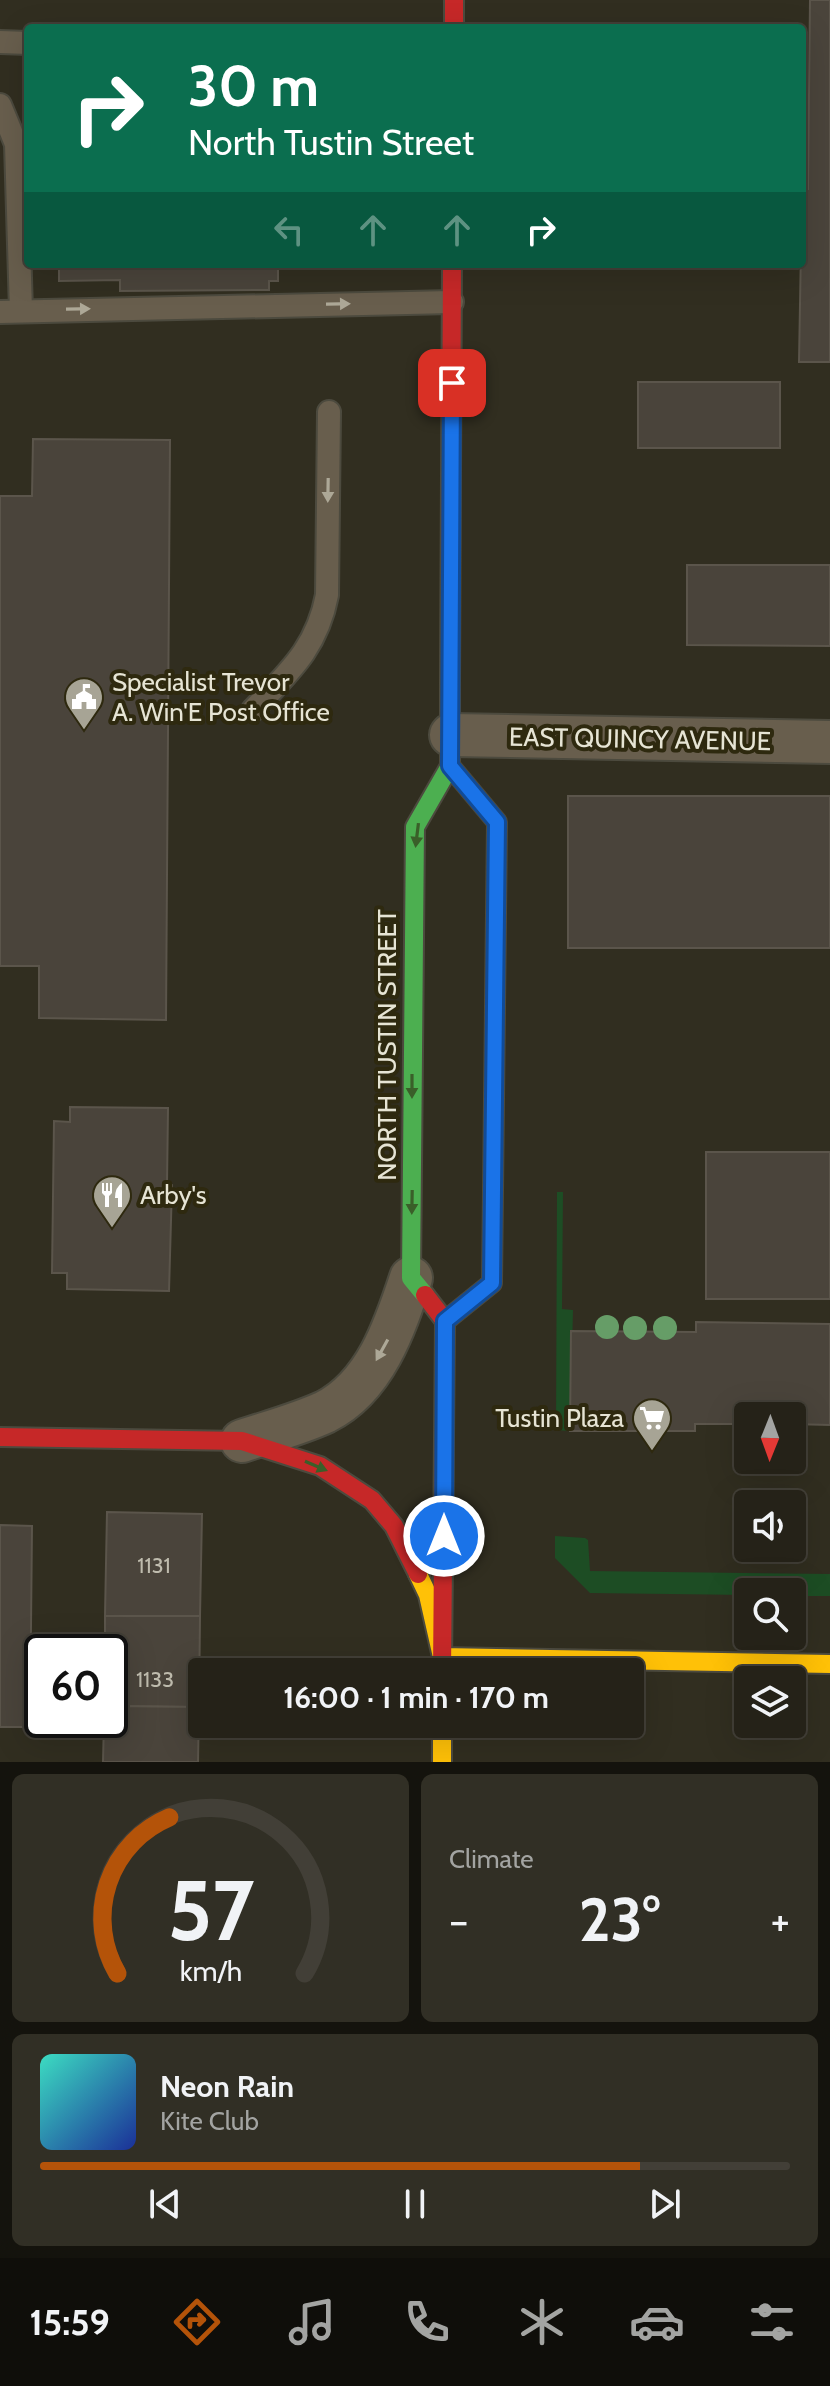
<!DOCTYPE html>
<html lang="en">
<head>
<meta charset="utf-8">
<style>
  body { margin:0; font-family:Cabin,sans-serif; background:#312f25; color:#f1f3f6; height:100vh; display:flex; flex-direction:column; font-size:30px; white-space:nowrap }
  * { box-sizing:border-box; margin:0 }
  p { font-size:26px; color:#a3a4a2 }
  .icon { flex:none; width:44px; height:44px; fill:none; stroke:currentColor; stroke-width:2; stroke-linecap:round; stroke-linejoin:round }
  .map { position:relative; height:1762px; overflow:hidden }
  .details { display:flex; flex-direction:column; gap:12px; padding:12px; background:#14130d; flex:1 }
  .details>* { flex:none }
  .banner { position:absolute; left:24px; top:24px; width:782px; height:244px; border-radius:8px; box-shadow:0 8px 32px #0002,0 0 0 2px #423f37; background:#0b6e4f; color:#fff; overflow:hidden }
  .needle { width:52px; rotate:181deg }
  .fabs { position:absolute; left:734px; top:1402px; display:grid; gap:16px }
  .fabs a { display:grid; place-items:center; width:72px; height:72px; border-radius:8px; background:#252218; box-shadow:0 8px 32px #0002,0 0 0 2px #423f37; font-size:40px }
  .speed { position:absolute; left:24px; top:1634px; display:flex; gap:16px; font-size:40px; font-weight:700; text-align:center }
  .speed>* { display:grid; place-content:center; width:104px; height:104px; border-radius:50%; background:#252218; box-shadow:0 8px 32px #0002,0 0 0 2px #423f37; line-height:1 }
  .speed .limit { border:4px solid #111; border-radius:12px; background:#fff; color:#111 }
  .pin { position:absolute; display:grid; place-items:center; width:68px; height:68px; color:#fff; margin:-34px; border-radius:16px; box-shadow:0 4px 12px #0006 }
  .me { position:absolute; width:88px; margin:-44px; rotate:0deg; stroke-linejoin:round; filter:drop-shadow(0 0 6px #0008) }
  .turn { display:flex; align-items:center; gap:28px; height:168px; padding:0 32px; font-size:36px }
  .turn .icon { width:104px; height:104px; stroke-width:2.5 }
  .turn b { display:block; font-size:56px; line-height:68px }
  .lanes { display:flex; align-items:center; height:76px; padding:0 32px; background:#0003; justify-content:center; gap:40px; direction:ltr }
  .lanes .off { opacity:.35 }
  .big { font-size:60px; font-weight:800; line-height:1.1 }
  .details .tile { flex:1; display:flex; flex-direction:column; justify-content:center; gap:12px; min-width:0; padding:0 28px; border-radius:12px; background:#312f25 }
  .details .dial { align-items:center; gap:0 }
  .dial svg { height:208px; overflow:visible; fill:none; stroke:#423f37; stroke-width:7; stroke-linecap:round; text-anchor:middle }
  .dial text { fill:#f1f3f6; stroke:none }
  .song { display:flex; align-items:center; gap:24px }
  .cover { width:96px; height:96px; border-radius:12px; background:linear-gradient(135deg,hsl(170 70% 55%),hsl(230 70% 35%)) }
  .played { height:8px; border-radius:4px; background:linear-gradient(90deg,#b45309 80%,#423f37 80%) }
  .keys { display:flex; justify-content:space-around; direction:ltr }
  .heat { display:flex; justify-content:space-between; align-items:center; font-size:44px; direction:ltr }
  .details .tiles { flex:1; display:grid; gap:12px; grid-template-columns:1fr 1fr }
  .tile:last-child { grid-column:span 2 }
  .trip { position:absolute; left:188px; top:1658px; width:456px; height:80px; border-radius:8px; background:#252218; box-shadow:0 8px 32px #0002,0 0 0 2px #423f37; font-weight:800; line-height:80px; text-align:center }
  .tab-bar { display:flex; height:128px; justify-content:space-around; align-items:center; background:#0f0e0a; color:#a3a4a2 }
  .tab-bar .icon { width:56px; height:56px }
  .tab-bar .selected { color:#b45309 }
  .tab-bar b { font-size:36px; color:#f1f3f6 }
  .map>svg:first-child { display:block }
  .green { fill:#1d4d24 }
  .building { fill:#4a443b; stroke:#5b554b; stroke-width:2 }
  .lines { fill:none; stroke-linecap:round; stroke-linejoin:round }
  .lane-casing { stroke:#4c4a3e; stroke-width:26 }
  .street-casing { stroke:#4c4a3e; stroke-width:46 }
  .fast-casing { stroke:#4c4a3e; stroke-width:22 }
  .slow-casing { stroke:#4c4a3e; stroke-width:22 }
  .jam-casing { stroke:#4c4a3e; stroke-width:22 }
  .lane { stroke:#685e4d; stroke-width:22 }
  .street { stroke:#685e4d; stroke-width:42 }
  .fast { stroke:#4caf50; stroke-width:18 }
  .slow { stroke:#ffc107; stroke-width:18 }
  .jam { stroke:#c62828; stroke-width:18 }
  .tree { fill:#669d67 }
  .oneway { fill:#ada897 }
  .oneway2 { fill:#3a5f29 }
  .route-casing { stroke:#114b97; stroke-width:20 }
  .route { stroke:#1a73e8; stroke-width:14 }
  .labels { text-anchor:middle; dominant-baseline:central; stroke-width:8; stroke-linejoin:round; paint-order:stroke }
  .number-label { font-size:22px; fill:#bfbcae }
  .poi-label { font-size:26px; fill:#e6e4d4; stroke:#2e290f; text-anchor:start }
  .street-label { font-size:26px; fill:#e6e4d4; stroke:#2e290f }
</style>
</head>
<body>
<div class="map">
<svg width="830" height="1762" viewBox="0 0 830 1762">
  <rect width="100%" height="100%" fill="#312e20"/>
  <g class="green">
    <polygon points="557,1192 563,1192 562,1309 573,1310 570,1431 556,1430"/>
    <polygon points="555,1536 585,1538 588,1540 590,1571 830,1574 830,1596 792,1596 792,1592 748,1592 748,1595 590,1593 555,1558"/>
  </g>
  <g class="building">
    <polygon points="810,0 830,0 830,362 799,362 802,189 808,189"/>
    <polygon points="59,264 278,264 278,281 269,281 269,290 120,291 120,280 59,281"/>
    <rect x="638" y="382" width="142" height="66"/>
    <polygon points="33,439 170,440 166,1020 39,1018 39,966 0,966 0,496 32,496"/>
    <polygon points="687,565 830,565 830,646 687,645"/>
    <rect x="568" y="796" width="262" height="152"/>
    <polygon points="70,1107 168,1108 167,1184 172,1185 169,1291 67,1289 67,1273 52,1273 54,1121 70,1122"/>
    <rect x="706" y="1152" width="124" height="147"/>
    <polygon points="696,1322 830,1324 830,1425 792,1424 792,1416 748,1416 748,1424 695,1424 695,1431 570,1431 571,1331 696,1332"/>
    <polygon points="107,1512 202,1514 200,1616 105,1616"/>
    <polygon points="0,1525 32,1526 30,1727 0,1727"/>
    <polygon points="105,1616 200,1616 199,1707 110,1706 110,1652 105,1652"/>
    <polygon points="110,1706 199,1707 198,1762 103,1762 104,1720 110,1720"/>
  </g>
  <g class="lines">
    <g class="lane-casing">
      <g id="lane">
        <polyline points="0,42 28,43"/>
        <polyline points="0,105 16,144 21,311"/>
        <polyline points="0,312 452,302"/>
        <path d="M253,710C289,672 317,648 327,595L329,412"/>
      </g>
    </g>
    <g class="street-casing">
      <g id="street">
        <polyline points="451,735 830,742"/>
        <path d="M242,1441C269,1432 299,1424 325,1412C375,1387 395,1327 411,1278"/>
      </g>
    </g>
    <g class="fast-casing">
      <polyline id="fast" points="425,1295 411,1278 415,827 450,766 450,684"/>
    </g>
    <g class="slow-casing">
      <g id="slow">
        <polyline points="418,1574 428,1595 442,1657 830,1664"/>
        <polyline points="442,1724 442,1762"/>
      </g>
    </g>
    <g class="jam-casing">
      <g id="jam">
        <polyline points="454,0 454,28"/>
        <polyline points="450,684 452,264"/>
        <polyline points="425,1295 445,1321 442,1672"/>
        <polyline points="445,1321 492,1283 497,822 450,766"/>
        <polyline points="0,1437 242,1441 320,1466 372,1500 394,1526 418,1574"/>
      </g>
    </g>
    <use href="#lane" class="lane"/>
    <use href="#street" class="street"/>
    <use href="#fast" class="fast"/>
    <use href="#slow" class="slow"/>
    <use href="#jam" class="jam"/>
  </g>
  <g class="tree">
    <circle cx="607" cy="1327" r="12"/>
    <circle cx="635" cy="1328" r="12"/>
    <circle cx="665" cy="1328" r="12"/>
  </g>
  <defs><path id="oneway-solid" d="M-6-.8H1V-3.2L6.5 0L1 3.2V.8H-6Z" transform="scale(2)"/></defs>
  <g class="oneway">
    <use href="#oneway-solid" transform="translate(338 304) rotate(-1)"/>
    <use href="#oneway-solid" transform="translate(78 309) rotate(-1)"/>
    <use href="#oneway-solid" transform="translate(328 490) rotate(91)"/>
    <use href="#oneway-solid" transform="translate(382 1350) rotate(119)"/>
  </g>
  <g class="oneway2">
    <use href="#oneway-solid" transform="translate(417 835) rotate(97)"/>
    <use href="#oneway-solid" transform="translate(412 1086) rotate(90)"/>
    <use href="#oneway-solid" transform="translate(412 1202) rotate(91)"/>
    <use href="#oneway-solid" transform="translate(316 1466) rotate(23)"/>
  </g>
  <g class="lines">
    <g class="route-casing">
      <polyline id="route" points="444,1536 445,1321 492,1283 497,822 450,766 452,383"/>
    </g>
    <use href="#route" class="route"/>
  </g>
  <defs>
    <g id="civic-pin" transform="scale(2)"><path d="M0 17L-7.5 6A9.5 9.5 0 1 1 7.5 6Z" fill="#a7a495" stroke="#2e290f"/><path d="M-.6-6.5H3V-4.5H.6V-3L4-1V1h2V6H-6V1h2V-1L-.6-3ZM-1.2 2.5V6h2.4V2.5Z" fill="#fff"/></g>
    <g id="restaurant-pin" transform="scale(2)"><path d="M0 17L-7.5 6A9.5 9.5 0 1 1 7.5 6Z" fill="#a7a495" stroke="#2e290f"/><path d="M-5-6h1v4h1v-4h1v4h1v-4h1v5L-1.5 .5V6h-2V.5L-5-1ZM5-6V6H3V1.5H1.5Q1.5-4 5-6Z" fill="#fff"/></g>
    <g id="supermarket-pin" transform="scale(2)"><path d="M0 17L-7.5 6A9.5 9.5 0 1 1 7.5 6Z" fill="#a7a495" stroke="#2e290f"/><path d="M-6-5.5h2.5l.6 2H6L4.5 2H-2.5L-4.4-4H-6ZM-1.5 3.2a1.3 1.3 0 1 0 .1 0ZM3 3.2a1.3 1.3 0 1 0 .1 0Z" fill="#fff"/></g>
  </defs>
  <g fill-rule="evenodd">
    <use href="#civic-pin" x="84" y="697"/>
    <use href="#restaurant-pin" x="112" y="1195"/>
    <use href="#supermarket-pin" x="652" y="1418"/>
  </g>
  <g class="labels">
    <g class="number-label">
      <text x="154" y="1565">1131</text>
      <text x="155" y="1679">1133</text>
    </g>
    <g class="poi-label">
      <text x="112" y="682">Specialist Trevor<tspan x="112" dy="30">A. Win'E Post Office</tspan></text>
      <text x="140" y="1195">Arby's</text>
      <text x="624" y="1418" text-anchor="end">Tustin Plaza</text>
    </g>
    <g class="street-label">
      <text transform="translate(640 739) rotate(1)">EAST QUINCY AVENUE</text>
      <text transform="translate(387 1045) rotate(-90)">NORTH TUSTIN STREET</text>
    </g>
  </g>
</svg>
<div class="fabs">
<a><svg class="needle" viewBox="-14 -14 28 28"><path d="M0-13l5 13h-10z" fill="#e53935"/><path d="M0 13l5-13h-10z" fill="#a3a4a2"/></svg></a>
<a><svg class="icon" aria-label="sound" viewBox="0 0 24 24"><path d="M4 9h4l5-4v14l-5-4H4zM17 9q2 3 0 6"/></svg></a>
<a><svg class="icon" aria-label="search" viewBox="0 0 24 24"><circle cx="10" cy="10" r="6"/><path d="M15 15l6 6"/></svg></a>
<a><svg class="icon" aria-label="layers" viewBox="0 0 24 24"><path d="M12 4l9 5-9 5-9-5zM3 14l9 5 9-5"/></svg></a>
</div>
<div class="speed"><div class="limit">60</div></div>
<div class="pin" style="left:452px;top:383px;background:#d93025"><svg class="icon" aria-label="arrive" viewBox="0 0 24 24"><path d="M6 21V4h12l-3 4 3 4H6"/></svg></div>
<svg class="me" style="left:444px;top:1536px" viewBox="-20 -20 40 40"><circle r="17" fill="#1a73e8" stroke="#fff" stroke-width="3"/><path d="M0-11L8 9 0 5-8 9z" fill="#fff"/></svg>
<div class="trip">16:00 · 1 min · 170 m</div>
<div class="banner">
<div class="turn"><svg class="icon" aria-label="right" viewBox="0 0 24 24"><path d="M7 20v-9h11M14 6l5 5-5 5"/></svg><div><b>30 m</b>North Tustin Street</div></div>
<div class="lanes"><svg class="icon off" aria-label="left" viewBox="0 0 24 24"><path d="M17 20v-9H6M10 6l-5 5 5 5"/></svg><svg class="icon off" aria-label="ahead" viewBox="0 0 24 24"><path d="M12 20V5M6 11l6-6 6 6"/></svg><svg class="icon off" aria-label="ahead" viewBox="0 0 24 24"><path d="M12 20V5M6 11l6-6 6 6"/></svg><svg class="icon" aria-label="right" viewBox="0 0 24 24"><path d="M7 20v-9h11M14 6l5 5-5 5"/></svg></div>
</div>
</div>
<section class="details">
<div class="tiles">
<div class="tile dial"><svg viewBox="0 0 100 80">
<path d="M14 69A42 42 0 1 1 86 69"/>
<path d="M14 69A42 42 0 0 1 34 9" stroke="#b45309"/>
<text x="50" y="56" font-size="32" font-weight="700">57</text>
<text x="50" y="72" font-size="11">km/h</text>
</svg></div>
<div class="tile"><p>Climate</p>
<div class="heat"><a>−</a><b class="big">23°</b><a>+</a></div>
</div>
<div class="tile">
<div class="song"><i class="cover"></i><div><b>Neon Rain</b><p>Kite Club</p></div></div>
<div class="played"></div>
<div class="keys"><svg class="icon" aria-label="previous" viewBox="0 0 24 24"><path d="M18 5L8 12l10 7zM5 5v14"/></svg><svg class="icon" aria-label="pause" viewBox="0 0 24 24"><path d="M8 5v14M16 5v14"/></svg><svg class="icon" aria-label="next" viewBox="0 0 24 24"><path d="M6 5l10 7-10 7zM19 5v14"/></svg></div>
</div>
</div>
</section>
<nav class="tab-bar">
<b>15:59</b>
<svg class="icon selected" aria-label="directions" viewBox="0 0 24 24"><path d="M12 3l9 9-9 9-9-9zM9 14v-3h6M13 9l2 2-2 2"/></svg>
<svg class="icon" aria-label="music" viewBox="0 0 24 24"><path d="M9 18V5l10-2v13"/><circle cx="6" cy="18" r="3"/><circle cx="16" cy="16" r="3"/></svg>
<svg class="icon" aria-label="phone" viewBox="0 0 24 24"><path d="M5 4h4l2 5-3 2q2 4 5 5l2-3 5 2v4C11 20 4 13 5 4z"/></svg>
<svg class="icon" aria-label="climate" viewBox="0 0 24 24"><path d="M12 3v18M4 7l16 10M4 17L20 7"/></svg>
<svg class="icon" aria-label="car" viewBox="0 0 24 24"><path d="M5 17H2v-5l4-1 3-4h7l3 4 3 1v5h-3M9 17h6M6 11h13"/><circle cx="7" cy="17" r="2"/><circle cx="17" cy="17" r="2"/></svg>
<svg class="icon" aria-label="filters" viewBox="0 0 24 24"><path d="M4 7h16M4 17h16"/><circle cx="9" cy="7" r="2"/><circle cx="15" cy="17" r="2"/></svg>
</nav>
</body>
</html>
